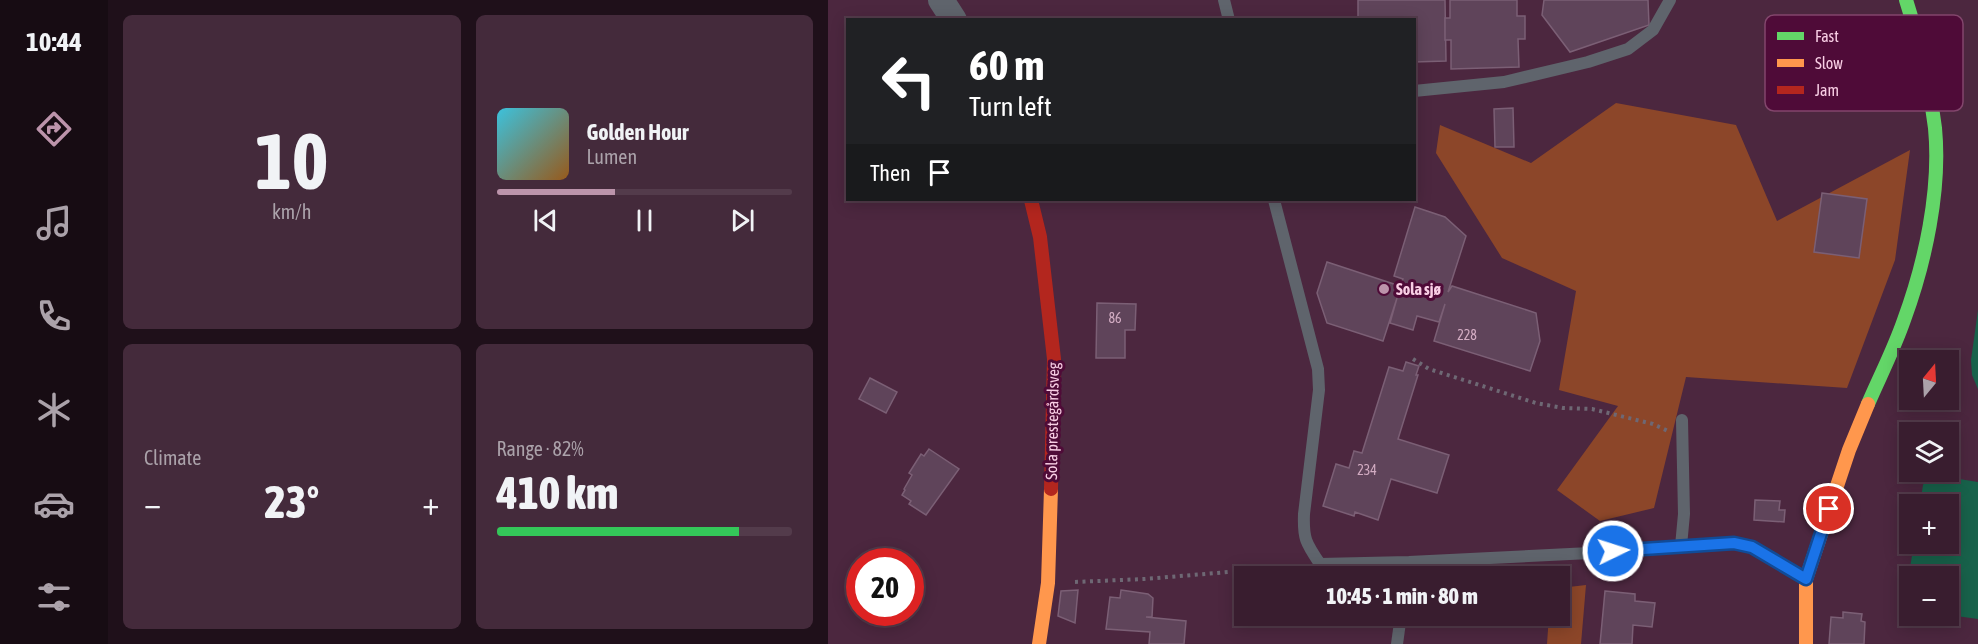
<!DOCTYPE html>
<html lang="en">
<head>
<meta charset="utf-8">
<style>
  body { margin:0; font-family:"Asap Condensed",sans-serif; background:#442a3b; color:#f1f3f6; height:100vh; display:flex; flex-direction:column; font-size:22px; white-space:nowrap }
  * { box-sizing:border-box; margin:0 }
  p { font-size:20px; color:#aba2aa }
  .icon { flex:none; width:33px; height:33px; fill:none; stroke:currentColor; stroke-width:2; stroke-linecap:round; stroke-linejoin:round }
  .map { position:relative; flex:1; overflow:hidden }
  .panel { display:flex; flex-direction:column; gap:15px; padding:15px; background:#1f101a; width:720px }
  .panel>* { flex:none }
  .guide { position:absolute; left:18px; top:18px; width:570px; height:183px; border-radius:0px; box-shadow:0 3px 15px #0003,0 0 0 2px #533b4b; background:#202124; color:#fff; overflow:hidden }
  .needle { width:39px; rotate:18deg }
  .controls { position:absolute; left:1071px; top:350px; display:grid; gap:12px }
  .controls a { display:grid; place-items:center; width:60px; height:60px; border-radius:0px; background:#391d2f; box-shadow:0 3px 15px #0003,0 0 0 2px #533b4b; font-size:30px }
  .speed { position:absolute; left:18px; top:548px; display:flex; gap:12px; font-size:30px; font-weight:700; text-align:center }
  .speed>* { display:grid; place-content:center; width:78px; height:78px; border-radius:50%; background:#391d2f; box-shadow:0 3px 15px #0003,0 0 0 2px #533b4b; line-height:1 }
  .speed .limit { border:9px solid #d22; background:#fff; color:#111 }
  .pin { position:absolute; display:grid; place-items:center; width:51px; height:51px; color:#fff; margin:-26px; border:3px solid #fff; border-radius:50%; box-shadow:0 2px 6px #0007 }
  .me { position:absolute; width:66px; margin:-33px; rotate:86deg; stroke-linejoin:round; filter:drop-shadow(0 0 4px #0008) }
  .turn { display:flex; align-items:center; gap:21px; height:126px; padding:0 24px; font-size:27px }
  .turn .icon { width:78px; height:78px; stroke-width:2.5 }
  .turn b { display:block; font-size:42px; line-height:51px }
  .then { display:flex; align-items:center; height:57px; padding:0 24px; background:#0003; gap:12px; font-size:22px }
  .big { font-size:45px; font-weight:800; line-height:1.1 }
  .panel .tile { flex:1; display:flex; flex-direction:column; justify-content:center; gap:9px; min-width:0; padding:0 21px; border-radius:9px; background:#442a3b }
  .panel .dial { align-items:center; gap:0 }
  .dial b { font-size:78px; line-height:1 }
  .song { display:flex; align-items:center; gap:18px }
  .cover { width:72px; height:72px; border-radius:9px; background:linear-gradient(135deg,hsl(190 70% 55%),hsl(30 70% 35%)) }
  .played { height:6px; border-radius:3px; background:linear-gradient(90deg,#bc94ab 40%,#533b4b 40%) }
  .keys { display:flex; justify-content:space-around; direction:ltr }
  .heat { display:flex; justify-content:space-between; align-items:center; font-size:33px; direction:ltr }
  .charge { height:9px; border-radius:4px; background:linear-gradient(90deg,#34c759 82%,#533b4b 0) }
  .panel .tiles { flex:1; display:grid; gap:15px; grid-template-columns:repeat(2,1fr) }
  .trip { position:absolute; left:406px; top:566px; width:336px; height:60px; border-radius:0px; background:#391d2f; box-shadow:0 3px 15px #0003,0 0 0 2px #533b4b; font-weight:800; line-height:60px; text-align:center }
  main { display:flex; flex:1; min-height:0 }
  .tabs { display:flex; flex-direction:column; width:108px; justify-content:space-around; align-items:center; background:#170c13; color:#aba2aa }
  .tabs .icon { width:42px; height:42px }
  .tabs .active { color:#bc94ab }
  .tabs b { font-size:27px; color:#f1f3f6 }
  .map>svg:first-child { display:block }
  .forest { fill:#8c4629 }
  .water { fill:#18624b }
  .building { fill:#5f445a; stroke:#7b5f75; stroke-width:1.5 }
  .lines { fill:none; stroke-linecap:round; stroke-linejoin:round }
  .path { stroke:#6e6874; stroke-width:4; stroke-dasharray:3 4.5; stroke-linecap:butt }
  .lane { stroke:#5f646c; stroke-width:12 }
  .street { stroke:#5f646c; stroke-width:26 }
  .fast { stroke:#63d668; stroke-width:14 }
  .slow { stroke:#ff974d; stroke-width:14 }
  .jam { stroke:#b3261e; stroke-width:14 }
  .route-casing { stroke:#114b97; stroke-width:15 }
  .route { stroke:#1a73e8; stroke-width:10 }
  .poi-dot { fill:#bc94ab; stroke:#4f0b38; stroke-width:2 }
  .labels { text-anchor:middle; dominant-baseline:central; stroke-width:6; stroke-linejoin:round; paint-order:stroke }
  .number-label { font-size:14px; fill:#d2acc2 }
  .poi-label { font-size:16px; font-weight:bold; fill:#f9cfe5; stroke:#4f0b38; text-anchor:start }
  .street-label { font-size:16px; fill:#f9cfe5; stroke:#4f0b38 }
  .key { fill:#4f0b38; stroke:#82466c; stroke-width:1.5 }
  .key-label { font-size:16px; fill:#f9cfe5 }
</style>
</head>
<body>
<main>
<nav class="tabs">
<b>10:44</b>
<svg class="icon active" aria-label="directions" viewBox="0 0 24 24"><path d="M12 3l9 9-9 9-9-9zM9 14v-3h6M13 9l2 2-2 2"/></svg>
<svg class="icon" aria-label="music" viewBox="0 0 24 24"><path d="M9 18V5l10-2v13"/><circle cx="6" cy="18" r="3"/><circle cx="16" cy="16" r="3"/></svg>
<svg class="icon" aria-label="phone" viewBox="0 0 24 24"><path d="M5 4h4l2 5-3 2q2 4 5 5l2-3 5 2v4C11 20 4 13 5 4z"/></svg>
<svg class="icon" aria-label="climate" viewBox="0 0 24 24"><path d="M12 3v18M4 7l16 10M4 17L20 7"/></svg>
<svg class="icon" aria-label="car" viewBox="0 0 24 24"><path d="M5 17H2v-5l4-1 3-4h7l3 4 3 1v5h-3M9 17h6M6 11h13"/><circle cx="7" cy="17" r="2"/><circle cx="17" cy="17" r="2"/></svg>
<svg class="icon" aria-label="filters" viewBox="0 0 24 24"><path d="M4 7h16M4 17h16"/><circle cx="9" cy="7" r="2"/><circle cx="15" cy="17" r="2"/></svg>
</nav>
<section class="panel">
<div class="tiles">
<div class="tile dial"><b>10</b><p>km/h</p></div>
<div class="tile">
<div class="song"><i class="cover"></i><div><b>Golden Hour</b><p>Lumen</p></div></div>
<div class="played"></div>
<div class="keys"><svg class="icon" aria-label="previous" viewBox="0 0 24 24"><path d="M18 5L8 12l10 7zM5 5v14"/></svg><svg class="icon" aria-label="pause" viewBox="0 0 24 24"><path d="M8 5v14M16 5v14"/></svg><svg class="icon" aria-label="next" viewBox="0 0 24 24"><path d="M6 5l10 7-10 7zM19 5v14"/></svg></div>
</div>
<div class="tile"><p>Climate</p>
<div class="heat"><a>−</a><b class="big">23°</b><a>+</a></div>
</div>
<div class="tile"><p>Range · 82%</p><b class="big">410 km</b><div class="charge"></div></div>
</div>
</section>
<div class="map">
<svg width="1150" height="644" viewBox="0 0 1150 644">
  <rect width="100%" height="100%" fill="#4c273f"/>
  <g class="forest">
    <polygon points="788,103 908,125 949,221 1082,150 1067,260 1019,388 858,377 826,508 772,521 729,490 790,406 731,390 748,291 674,258 608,153 612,125 703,163"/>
    <polygon points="758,585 753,644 719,644 721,615 732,615 732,588"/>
  </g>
  <g class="water">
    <polygon points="1150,310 1150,389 1144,375 1143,360"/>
    <polygon points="1100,474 1150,482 1150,619 1121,615 1120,576 1082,576 1081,608 1074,604 1073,599 1077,599 1086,543 1120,543 1120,504 1092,504 1095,485"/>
  </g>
  <g class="building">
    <polygon points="530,0 617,0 618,61 586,62 586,20 530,20"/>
    <polygon points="622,0 689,0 689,16 697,16 697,39 690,39 691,67 623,69 623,40 617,40 617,18 622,18"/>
    <polygon points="716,0 820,0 821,25 742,52 714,15"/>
    <polygon points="685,108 686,147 667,147 666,109"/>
    <polygon points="994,193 1039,199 1031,258 986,252"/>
    <polygon points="587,207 617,217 638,236 620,292 624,286 708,313 712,341 702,371 606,341 617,304 611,322 589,316 585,330 562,323 569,298 555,341 499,323 489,293 499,262 572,286 575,279 566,276"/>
    <polygon points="269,303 308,304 307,330 297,330 297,358 268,358"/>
    <polygon points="578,362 591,366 588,375 590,375 570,439 621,455 609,493 563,479 550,520 527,512 526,516 495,506 508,464 521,468 526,451 534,453 561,367 575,371"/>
    <polygon points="42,378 69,392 58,413 31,399"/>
    <polygon points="101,449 131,469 98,515 81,504 83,501 74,495 77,490 76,489 84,475 81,473 93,454 96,456"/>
    <polygon points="927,500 952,501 951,510 957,510 956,522 926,520"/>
    <polygon points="250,590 247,623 230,616 233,591"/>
    <polygon points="293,590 320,594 325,598 324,617 318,617 358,621 356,644 321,644 322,632 278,629 282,597 292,598"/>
    <polygon points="777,591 807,594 807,601 827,603 824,627 805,625 804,644 772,644"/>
    <polygon points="1015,612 1034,614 1033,621 1037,622 1036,644 1001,644 1003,617 1015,618"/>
  </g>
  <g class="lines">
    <g class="path">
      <polyline points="585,359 601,369 708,403 735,408 764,409 825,424 840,431"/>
      <polyline points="247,582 316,579 473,566"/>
    </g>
    <g class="lane">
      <polyline points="396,0 401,20"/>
      <polyline points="586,91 676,82 760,62 800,49 825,30 842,0"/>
      <path d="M446,200L490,369L491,390L476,514C475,539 478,543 492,564L581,562L762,553L906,543L924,547L977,578"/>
      <polyline points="853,546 856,514 854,420"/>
      <polyline points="569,644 573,615"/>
    </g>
    <polyline class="street" points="113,0 126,20"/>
    <path class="fast" d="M1040,404C1052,376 1066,349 1076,320C1097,263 1113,190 1107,128C1102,85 1092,42 1078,0"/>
    <g class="slow">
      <polyline points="211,644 220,583 223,489"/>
      <polyline points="978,644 978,579 1021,450 1040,404"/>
    </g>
    <polyline class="jam" points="203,200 212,237 226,359 223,489"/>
  </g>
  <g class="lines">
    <g class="route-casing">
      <polyline id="route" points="785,551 906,543 924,547 978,579 1001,509"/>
    </g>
    <use href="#route" class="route"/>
  </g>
  <circle class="poi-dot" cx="556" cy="289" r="6"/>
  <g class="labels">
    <g class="number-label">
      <text x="287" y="318">86</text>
      <text x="639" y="335">228</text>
      <text x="539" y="470">234</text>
    </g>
    <g class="poi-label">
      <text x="568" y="289">Sola sjø</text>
    </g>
    <g class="street-label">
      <text transform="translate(224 421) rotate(-89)">Sola prestegårdsveg</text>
    </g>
  </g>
  <rect x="937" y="15" width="198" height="96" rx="9" class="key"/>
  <rect x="949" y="32" width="27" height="8" fill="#63d668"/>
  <rect x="949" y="59" width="27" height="8" fill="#ff974d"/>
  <rect x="949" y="86" width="27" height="8" fill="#b3261e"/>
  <g class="key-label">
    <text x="987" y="42">Fast</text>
    <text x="987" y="69">Slow</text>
    <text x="987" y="96">Jam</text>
  </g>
</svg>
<div class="controls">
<a><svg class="needle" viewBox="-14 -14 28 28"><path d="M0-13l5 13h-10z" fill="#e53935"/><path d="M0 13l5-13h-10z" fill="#aba2aa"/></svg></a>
<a><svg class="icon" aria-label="layers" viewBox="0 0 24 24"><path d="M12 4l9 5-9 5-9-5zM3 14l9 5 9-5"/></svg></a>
<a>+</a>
<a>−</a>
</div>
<div class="speed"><div class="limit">20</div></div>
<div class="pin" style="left:1001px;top:509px;background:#d93025"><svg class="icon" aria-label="arrive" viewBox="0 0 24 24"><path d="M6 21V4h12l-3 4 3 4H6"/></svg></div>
<svg class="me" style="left:785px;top:551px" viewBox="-20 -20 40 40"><circle r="17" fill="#1a73e8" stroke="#fff" stroke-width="3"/><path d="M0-11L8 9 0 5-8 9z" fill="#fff"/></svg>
<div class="trip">10:45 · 1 min · 80 m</div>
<div class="guide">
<div class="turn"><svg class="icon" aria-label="left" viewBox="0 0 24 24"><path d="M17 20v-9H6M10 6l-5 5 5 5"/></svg><div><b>60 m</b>Turn left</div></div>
<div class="then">Then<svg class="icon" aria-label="arrive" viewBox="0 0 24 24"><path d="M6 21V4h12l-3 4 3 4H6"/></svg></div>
</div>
</div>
</main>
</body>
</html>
